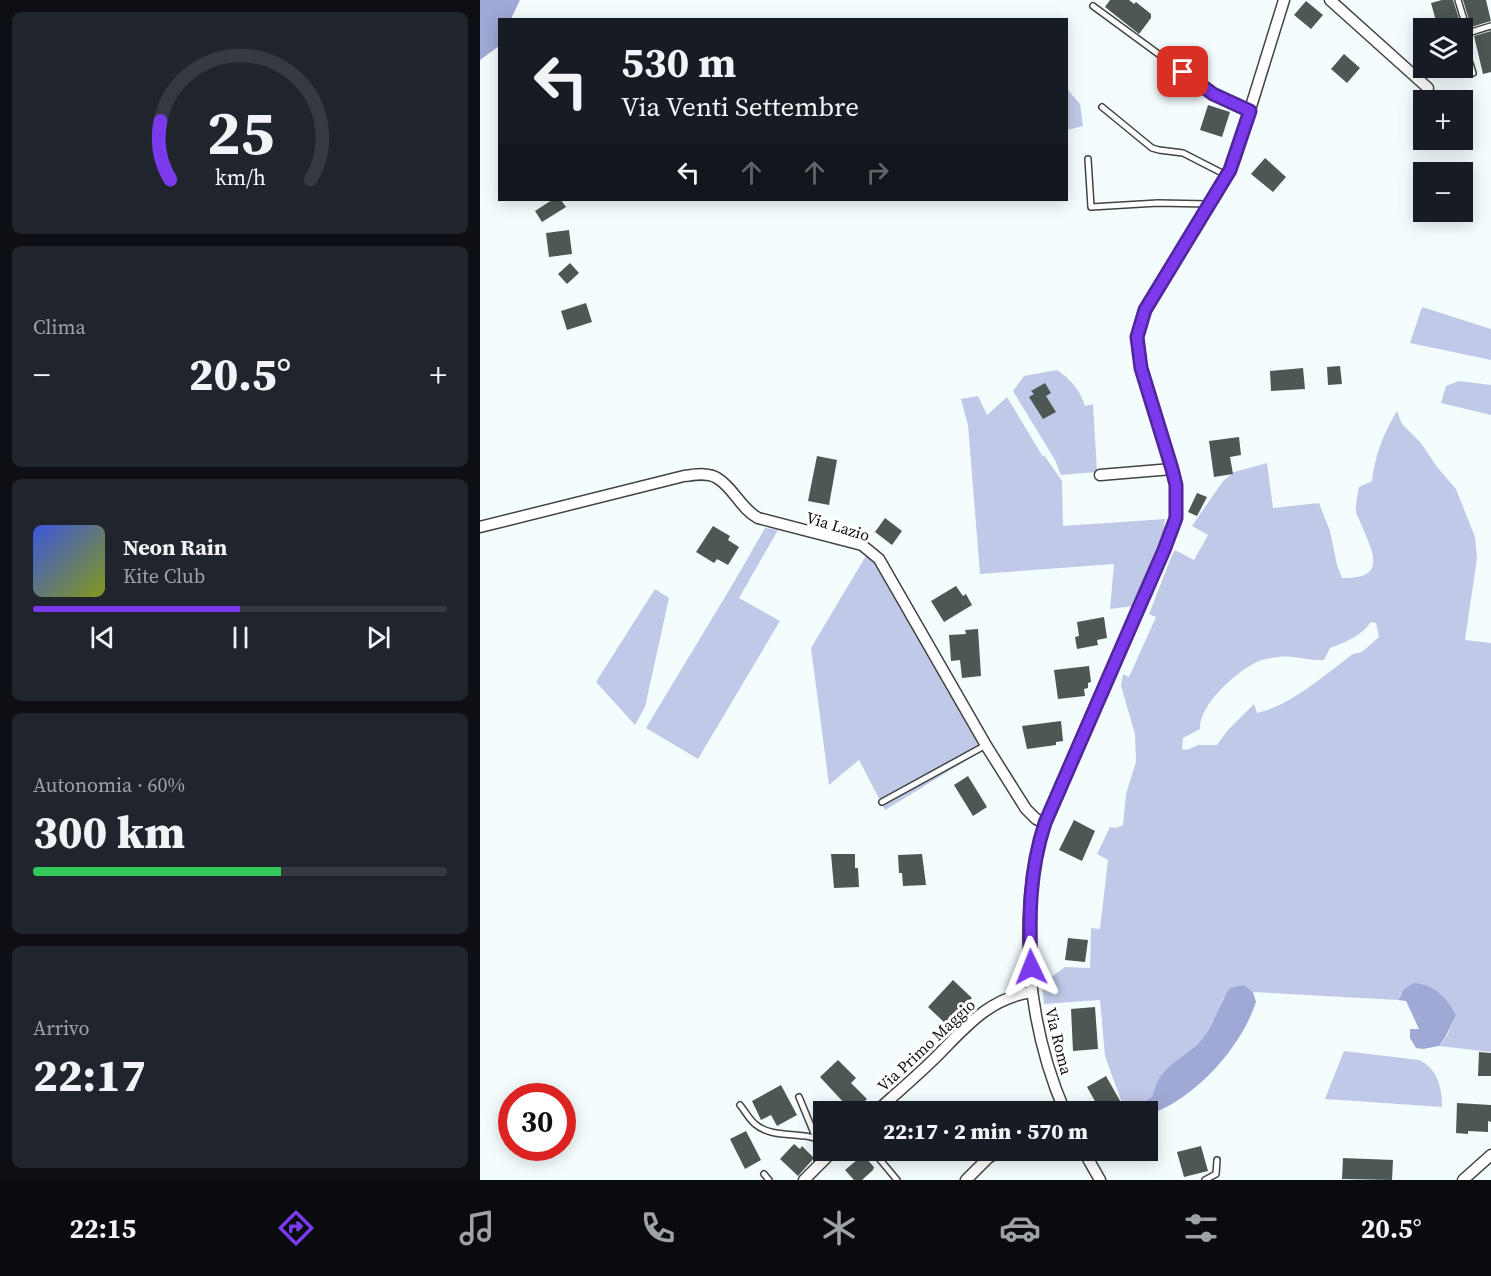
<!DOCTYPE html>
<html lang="it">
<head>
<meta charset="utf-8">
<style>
  body { margin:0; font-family:"Source Serif 4",serif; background:#20242c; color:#f1f3f6; height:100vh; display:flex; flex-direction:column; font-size:22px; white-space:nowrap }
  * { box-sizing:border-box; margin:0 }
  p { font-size:20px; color:#9ea1a6 }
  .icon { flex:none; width:33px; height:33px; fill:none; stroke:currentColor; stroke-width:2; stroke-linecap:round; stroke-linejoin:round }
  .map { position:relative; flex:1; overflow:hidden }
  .drawer { display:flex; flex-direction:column; gap:12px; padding:12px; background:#0d0f14; width:480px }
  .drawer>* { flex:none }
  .top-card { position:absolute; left:18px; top:18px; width:570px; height:183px; border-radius:0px; box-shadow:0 3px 15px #0003; background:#171b24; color:#f1f3f6; overflow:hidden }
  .controls { position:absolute; left:933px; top:18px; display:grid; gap:12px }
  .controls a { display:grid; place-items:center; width:60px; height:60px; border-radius:0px; background:#171b24; box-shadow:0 3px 15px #0003; font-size:30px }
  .speed { position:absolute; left:18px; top:1083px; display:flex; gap:12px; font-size:30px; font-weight:700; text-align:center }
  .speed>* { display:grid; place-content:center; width:78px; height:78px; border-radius:50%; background:#171b24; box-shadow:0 3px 15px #0003; line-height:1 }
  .speed .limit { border:9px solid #d22; background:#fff; color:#111 }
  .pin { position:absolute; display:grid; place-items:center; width:51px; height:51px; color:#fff; margin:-26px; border-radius:12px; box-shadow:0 3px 9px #0006 }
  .me { position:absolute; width:66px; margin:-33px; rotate:358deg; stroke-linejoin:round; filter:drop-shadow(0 0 4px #0008) }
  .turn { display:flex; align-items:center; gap:21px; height:126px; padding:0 24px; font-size:27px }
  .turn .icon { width:78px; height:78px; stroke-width:2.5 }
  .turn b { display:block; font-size:42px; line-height:51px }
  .lanes { display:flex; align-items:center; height:57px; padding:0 24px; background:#0003; justify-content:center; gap:30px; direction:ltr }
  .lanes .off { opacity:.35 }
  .big { font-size:45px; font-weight:800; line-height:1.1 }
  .drawer .tile { flex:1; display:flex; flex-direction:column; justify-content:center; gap:9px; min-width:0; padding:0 21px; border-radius:9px; background:#20242c }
  .drawer .dial { align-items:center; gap:0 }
  .dial svg { height:156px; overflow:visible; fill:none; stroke:#363941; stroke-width:7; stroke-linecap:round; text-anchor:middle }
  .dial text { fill:#f1f3f6; stroke:none }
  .song { display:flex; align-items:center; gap:18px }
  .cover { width:72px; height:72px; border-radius:9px; background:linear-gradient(135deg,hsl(230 70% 55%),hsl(70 70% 35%)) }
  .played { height:6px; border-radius:3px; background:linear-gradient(90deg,#7c3aed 50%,#363941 50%) }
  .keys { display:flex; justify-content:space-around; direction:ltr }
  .heat { display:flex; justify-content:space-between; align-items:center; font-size:33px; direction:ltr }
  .charge { height:9px; border-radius:4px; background:linear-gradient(90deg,#34c759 60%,#363941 0) }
  .trip { position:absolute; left:333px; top:1101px; width:345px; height:60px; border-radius:0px; background:#171b24; box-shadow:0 3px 15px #0003; font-weight:800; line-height:60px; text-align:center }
  .menu { display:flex; height:96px; justify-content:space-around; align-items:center; background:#090b0e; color:#9ea1a6 }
  .menu .icon { width:42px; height:42px }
  .menu .on { color:#7c3aed }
  .menu b { font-size:27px; color:#f1f3f6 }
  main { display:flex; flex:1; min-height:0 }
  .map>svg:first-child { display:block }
  .green { fill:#c0c9e7; fill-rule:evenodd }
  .forest { fill:#a0a9d6 }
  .building { fill:#4d5854 }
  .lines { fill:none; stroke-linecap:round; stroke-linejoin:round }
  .lane-casing { stroke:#434343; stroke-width:8 }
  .street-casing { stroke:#434343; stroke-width:13 }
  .lane { stroke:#fff; stroke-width:5 }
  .street { stroke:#fff; stroke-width:10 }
  .route-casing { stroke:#51269a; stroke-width:15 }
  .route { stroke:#7c3aed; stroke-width:10 }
  .labels { text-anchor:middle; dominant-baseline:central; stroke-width:6; stroke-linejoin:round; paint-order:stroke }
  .street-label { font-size:16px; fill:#101010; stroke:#fff }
</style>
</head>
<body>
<main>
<section class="drawer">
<div class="tile dial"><svg viewBox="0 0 100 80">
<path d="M14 69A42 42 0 1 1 86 69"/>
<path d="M14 69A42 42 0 0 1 9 39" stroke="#7c3aed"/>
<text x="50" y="56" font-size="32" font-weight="700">25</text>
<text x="50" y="72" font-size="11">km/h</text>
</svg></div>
<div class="tile"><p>Clima</p>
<div class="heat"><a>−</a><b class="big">20.5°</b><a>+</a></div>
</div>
<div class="tile">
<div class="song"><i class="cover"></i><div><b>Neon Rain</b><p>Kite Club</p></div></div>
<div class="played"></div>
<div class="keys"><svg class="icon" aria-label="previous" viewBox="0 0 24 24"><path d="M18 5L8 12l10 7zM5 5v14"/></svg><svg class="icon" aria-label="pause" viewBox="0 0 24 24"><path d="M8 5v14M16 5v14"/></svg><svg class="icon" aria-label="next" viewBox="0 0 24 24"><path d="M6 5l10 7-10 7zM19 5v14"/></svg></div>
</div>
<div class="tile"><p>Autonomia · 60%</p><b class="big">300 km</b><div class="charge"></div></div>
<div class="tile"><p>Arrivo</p><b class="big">22:17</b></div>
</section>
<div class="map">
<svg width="1011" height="1180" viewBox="0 0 1011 1180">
  <rect width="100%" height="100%" fill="#f4fdfe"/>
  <g class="green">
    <polygon points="586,88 600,104 603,126 587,130"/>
    <polygon points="942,307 1011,329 1011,360 930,343"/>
    <path d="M577,370C591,379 600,390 605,406L613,404L617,472L581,475L575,460L533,391L544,376Z"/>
    <polygon points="979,381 1011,385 1011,415 961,403 966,386"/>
    <polygon points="498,396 507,415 527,397 563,457 564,455 582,481 583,526 685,519 684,529 653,606 630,609 634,564 500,574 488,425 481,399"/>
    <path d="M917,411L922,424L941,443L957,467L976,489L995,537L997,558L985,640L1011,643V1052L959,1046L967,1036L976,1015L921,993L918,1000L773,992L764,985L743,998L736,1016L725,1036L675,1087L672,1097L660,1104L643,1106L625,1056L620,1000L564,1004L562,984L585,967L610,968L611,928L620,929L628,860L617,854L630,827L636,828L643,825L646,794L656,762L655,734L641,686L643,674L649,677L676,617L669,614L692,555L695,550L714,560L728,535L712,526L743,481L754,472L787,463L793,508L839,503L850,531L857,565L862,578C907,579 894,554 881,524C880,520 876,515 876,511C875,504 878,494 879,487L892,481C895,455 903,434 917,411ZM891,622L896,623L899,637L882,652L873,654C846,674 810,706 777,713L774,704L747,731L737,745H718L707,750L702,749L703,738L720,729C719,704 758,670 779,661C784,659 792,658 798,657C814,655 828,661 844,660L850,648C866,642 881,636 891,622Z"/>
    <polygon points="285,528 298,530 259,598 300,621 218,759 166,728 254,582"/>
    <polygon points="387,554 399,563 505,749 405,810 379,760 349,785 331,648"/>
    <polygon points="175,589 189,598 165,707 155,725 116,682"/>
    <path d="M864,1051L939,1060C958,1069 962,1088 962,1107L845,1099Z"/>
  </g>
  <g class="forest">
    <polygon points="0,0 40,0 31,19 20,20 19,46 0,60"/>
    <path d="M934,983C955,985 966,997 976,1015L966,1036L959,1046L943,1049L936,1048L930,1038V1029H939L926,1001L918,1000L924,989Z"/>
    <path d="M764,985L773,992L776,1002C761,1048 714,1100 668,1115V1112L646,1111L643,1106L660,1104L672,1097C681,1060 707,1061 726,1034C736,1019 740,1002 750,988Z"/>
  </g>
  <g class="building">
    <polygon points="630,0 649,0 654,4 656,2 671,14 671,18 659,34 625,7"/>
    <polygon points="962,0 973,0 982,28 958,28 951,3"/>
    <polygon points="983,0 1006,0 1011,21 991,27"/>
    <polygon points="826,1 843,15 831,29 814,15"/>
    <polygon points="1011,31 1011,72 1003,74 994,36"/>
    <polygon points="864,54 880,68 867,83 851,69"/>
    <polygon points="728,105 750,112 742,137 720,130"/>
    <polygon points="785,158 806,177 793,192 771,174"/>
    <polygon points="72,200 81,200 86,207 62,222 55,211"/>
    <polygon points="89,230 92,254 69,257 66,233"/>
    <polygon points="90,263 99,273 87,284 78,274"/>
    <polygon points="106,303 112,322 87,330 81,311"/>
    <polygon points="860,366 862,384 848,385 847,367"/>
    <polygon points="823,368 825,389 791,391 790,371"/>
    <polygon points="565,383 571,393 566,396 576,412 563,419 549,397 554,394 551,391"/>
    <polygon points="759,437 761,455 750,457 753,474 734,477 729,441"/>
    <polygon points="337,456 357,460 349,505 328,501"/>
    <polygon points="717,493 727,497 717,516 708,512"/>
    <polygon points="405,518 422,531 412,545 395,532"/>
    <polygon points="233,526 250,536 248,540 259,547 248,565 237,559 234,563 216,552"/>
    <polygon points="476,586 483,596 486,594 492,605 464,622 451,601"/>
    <polygon points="624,617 627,638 617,640 618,645 597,649 595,637 599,636 597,622"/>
    <polygon points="498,629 501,676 482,678 480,660 471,661 469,635 486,634 485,630"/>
    <polygon points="609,666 611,682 608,683 608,688 604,689 605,696 578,699 574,670"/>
    <polygon points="581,721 583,741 576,742 576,745 547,749 542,726"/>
    <polygon points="488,776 507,807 493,816 474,785"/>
    <polygon points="594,820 615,831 602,861 579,850"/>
    <polygon points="351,854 375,854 375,868 378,868 379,887 354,888"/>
    <polygon points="442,854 446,885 423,886 422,873 419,873 418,855"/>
    <polygon points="588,938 608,940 605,962 585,960"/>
    <polygon points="473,980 492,998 467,1025 448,1007"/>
    <polygon points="615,1007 618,1049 593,1051 591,1009"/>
    <polygon points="999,1052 1011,1053 1011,1076 998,1076"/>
    <polygon points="358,1060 376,1078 371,1083 387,1099 374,1112 359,1112 366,1105 340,1077"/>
    <polygon points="626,1076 643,1106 633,1112 621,1112 607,1087"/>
    <polygon points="301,1085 317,1115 297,1126 291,1115 281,1120 272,1101"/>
    <polygon points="977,1103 1011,1105 1011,1122 1008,1121 1008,1132 988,1131 988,1134 976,1133"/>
    <polygon points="266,1131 281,1160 265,1169 250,1139"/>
    <polygon points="314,1144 320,1149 322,1146 334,1158 318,1176 300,1159"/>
    <polygon points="721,1146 728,1171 704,1177 697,1152"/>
    <polygon points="383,1155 394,1167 393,1170 382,1180 374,1180 365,1170"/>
    <polygon points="863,1158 913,1160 912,1180 862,1179"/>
  </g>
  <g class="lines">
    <g class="lane-casing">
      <g id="lane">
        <polyline points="978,0 988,33"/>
        <polyline points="613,6 733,94 770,111"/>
        <polyline points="986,51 993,73"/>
        <polyline points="982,52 986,51 988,33 1011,26"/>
        <polyline points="942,63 944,63"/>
        <polyline points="622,107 672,148 679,150 703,153 746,175"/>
        <polyline points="608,159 611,207 678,203 729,204"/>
        <polyline points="402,802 506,745"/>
        <polyline points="319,1097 336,1138"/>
        <path d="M260,1105C265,1111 269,1119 275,1124C293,1140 324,1130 344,1142"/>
        <polyline points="392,1150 417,1180"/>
        <polyline points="284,1174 289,1180"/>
        <polyline points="725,1180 736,1174 737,1160"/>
      </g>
    </g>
    <g class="street-casing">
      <g id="street">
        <polyline points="850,0 948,88"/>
        <polyline points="620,475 692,469"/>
        <path d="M0,527L204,476C214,475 228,472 237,478C253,487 261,509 278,518L382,545L399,559L507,747L546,809L556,819L565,823"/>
        <path d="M396,1112C415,1094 436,1077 455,1058C484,1029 508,998 552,992"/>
        <path d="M585,1112C547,1024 536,914 565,823L684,550L696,518V485L692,469L661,368L657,337L665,310L750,170L755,158L804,0"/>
        <polyline points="603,1150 620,1180"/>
        <polyline points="324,1180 354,1150"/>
        <polyline points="486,1180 508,1158 520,1150"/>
        <polyline points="983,1180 1011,1155"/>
      </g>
    </g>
    <use href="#lane" class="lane"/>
    <use href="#street" class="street"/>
  </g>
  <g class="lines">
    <g class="route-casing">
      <path id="route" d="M551,967C549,915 549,872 565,823L684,550L696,518V485L692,469L661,368L657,337L665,310L750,170L770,111L733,94L703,72"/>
    </g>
    <use href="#route" class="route"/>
  </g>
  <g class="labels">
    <g class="street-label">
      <text transform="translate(358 526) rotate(17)">Via Lazio</text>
      <text transform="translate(579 1041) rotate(76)">Via Roma</text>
      <text transform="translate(446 1045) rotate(-43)">Via Primo Maggio</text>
    </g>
  </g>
</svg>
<div class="controls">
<a><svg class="icon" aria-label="layers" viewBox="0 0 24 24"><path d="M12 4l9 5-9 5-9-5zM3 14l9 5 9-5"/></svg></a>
<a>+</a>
<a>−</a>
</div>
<div class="speed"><div class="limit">30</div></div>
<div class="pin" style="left:703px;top:72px;background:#d93025"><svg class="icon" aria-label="arrive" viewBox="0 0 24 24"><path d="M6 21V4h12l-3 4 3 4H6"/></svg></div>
<svg class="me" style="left:551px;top:967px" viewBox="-20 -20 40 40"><path d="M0-17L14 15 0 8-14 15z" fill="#7c3aed" stroke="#fff" stroke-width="4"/></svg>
<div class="trip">22:17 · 2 min · 570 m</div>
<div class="top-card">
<div class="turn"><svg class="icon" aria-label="left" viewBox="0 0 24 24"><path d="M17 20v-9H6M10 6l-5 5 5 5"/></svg><div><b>530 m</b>Via Venti Settembre</div></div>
<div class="lanes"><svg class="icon" aria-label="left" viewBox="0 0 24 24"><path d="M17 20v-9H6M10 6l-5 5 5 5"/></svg><svg class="icon off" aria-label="ahead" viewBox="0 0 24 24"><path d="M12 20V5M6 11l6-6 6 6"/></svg><svg class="icon off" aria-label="ahead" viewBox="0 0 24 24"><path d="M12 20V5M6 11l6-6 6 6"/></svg><svg class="icon off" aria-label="right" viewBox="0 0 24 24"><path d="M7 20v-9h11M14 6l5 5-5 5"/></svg></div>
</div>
</div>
</main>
<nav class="menu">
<b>22:15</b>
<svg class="icon on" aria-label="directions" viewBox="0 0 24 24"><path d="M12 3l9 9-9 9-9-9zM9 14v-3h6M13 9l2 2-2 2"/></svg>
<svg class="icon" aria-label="music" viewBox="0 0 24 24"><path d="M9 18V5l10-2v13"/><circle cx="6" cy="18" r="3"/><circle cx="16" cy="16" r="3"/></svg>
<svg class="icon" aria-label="phone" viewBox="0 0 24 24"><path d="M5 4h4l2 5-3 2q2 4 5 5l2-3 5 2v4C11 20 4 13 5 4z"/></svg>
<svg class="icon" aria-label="climate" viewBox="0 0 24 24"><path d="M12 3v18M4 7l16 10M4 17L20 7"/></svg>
<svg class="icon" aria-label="car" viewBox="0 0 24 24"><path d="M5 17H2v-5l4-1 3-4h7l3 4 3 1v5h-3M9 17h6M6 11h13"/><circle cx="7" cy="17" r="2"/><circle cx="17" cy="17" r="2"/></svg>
<svg class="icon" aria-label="filters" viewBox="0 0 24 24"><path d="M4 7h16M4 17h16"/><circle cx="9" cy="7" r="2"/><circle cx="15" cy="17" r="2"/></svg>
<b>20.5°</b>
</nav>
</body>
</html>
